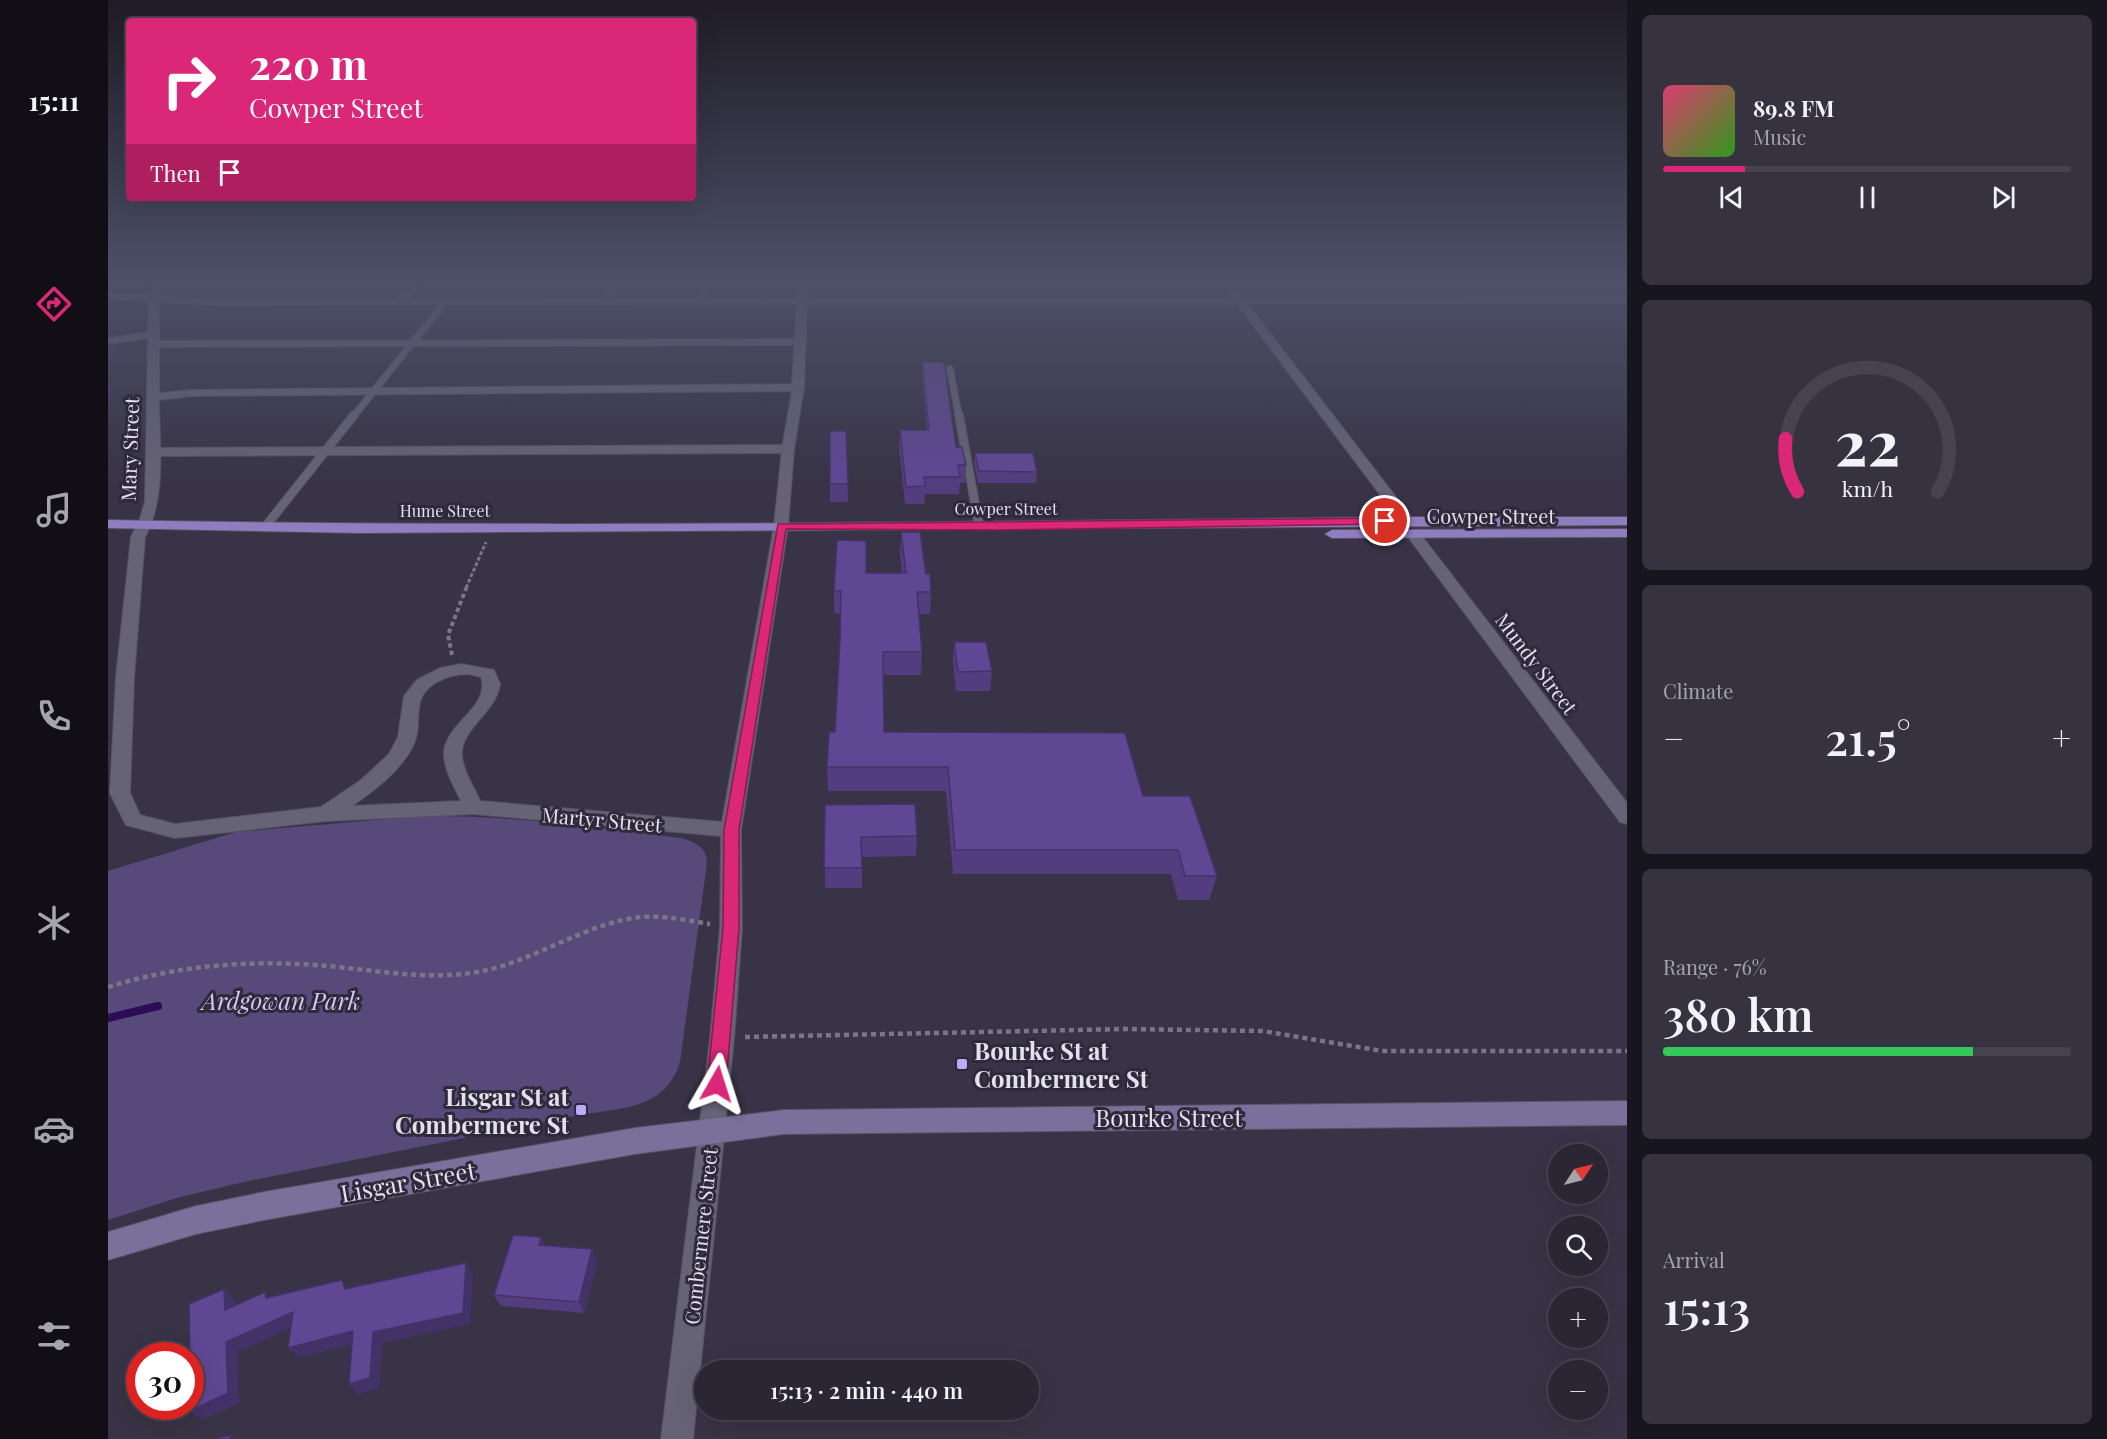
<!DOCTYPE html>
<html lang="en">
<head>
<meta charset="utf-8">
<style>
  body { margin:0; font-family:"Playfair Display",serif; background:#363240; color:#f1f3f6; height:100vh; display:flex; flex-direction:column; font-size:22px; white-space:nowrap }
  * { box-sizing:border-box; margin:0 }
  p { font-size:20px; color:#a5a5ac }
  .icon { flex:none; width:33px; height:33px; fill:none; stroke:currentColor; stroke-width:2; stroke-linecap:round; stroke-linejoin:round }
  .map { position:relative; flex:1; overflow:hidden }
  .drawer { display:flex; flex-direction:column; gap:15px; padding:15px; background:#17151d; width:480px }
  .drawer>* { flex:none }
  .top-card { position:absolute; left:18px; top:18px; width:570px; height:183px; border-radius:6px; box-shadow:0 6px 24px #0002,0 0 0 2px #46434f; background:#db2777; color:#fff; overflow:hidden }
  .needle { width:39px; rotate:55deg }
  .controls { position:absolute; left:1440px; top:1144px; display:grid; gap:12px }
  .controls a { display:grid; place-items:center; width:60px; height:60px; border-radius:50%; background:#2a2634; box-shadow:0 6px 24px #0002,0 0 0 2px #46434f; font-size:30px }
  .speed { position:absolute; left:18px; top:1342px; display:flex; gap:12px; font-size:30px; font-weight:700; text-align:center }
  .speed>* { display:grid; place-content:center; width:78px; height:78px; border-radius:50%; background:#2a2634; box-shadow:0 6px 24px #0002,0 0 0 2px #46434f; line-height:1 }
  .speed .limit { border:9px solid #d22; background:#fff; color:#111 }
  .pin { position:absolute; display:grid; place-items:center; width:51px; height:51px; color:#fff; margin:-26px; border:3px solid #fff; border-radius:50%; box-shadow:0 2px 6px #0007 }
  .me { position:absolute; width:66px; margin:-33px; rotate:6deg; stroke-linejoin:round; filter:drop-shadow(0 0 4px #0008) }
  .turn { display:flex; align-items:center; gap:21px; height:126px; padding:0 24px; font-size:27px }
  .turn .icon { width:78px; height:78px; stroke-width:2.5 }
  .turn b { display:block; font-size:42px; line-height:51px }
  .then { display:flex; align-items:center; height:57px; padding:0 24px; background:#0003; gap:12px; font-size:22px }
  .big { font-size:45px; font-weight:600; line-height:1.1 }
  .drawer .widget { flex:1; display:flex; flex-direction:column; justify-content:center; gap:9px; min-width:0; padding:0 21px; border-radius:9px; background:#363240 }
  .drawer .dial { align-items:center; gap:0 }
  .dial svg { height:156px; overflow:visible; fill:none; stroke:#46434f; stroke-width:7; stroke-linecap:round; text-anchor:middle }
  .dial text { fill:#f1f3f6; stroke:none }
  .song { display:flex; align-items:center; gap:18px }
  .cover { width:72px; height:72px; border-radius:9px; background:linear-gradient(135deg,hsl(340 70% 55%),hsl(110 70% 35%)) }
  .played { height:6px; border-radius:3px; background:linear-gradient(90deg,#db2777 20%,#46434f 20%) }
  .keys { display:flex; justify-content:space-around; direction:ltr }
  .heat { display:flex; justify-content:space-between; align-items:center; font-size:33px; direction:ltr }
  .charge { height:9px; border-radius:4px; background:linear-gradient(90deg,#34c759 76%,#46434f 0) }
  .trip { position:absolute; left:586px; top:1360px; width:345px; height:60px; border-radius:30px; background:#2a2634; box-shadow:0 6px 24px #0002,0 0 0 2px #46434f; font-weight:600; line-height:60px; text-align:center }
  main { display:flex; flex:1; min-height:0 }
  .tabs { display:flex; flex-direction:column; width:108px; justify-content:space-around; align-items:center; background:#110f15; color:#a5a5ac }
  .tabs .icon { width:42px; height:42px }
  .tabs .current { color:#db2777 }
  .tabs b { font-size:27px; color:#f1f3f6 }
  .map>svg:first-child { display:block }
  .green { fill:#57497a }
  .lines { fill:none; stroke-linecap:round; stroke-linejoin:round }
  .stream { stroke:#2c0c57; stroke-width:8 }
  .lane-far1-casing { stroke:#565262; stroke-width:8 }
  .lane-casing { stroke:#565262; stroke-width:10 }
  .street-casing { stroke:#565262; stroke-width:2 }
  .secondary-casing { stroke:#565262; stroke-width:2 }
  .primary-casing { stroke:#565262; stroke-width:2 }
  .path-far2 { stroke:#7a7686; stroke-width:3; stroke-dasharray:4 2; stroke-linecap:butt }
  .path-far1 { stroke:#7a7686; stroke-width:4; stroke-dasharray:4.5 3; stroke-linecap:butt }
  .path { stroke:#7a7686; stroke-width:4.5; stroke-dasharray:5 4; stroke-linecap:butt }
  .lane-far1 { stroke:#676377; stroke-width:6 }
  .lane { stroke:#676377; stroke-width:8 }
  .street { fill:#676377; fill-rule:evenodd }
  .secondary { fill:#7b709c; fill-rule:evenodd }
  .primary { fill:#907dc0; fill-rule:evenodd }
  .wall { fill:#533d7f }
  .shaded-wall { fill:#433268 }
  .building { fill:#604794; stroke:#433268; stroke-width:1.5 }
  .route { fill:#db2777; stroke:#8e194d; stroke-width:1.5 }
  .poi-dot { fill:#bda9f5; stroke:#2e293b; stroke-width:2 }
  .labels { text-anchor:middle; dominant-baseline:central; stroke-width:6; stroke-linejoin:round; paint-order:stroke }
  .far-street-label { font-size:16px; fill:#e3e1ed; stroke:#2e293b }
  .street-label { font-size:20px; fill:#e3e1ed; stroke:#2e293b }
  .near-park-label { font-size:24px; font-style:italic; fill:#d3c8f4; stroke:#2e293b }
  .near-poi-label { font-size:24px; font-weight:bold; fill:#e3e1ed; stroke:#2e293b; text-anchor:start }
  .near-street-label { font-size:24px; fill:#e3e1ed; stroke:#2e293b }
</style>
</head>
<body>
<main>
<nav class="tabs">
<b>15:11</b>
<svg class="icon current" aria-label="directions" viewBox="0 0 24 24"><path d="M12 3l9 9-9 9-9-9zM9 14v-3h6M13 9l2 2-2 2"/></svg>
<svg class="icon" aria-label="music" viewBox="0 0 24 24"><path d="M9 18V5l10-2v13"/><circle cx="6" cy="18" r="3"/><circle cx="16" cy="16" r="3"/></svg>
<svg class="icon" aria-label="phone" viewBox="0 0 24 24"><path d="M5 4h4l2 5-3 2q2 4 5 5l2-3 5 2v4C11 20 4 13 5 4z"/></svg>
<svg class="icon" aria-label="climate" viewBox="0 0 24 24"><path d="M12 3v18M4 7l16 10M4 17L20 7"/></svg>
<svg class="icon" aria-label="car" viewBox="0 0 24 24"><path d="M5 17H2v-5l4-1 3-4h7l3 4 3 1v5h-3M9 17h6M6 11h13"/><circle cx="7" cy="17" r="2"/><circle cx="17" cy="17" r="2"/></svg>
<svg class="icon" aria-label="filters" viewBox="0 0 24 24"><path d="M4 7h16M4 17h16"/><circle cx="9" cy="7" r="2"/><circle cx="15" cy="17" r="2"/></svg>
</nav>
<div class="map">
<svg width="1519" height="1439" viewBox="0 0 1519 1439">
  <rect width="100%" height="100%" fill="#383346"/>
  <path class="green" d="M313,816C400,815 486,827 572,838C586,841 599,847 599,863L572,1062C557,1110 513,1108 471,1115L136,1182L72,1197L0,1220V871L128,832Z"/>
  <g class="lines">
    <polyline class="stream" points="0,1018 50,1006"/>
    <g class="lane-far1-casing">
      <g id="lane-far1">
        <polyline points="595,300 599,282"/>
        <polyline points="46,344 693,342"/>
        <polyline points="842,369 851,417"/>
        <polyline points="245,417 338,301"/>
      </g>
    </g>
    <g class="lane-casing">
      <g id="lane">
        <polyline points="851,415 871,526"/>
        <polyline points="44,452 680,449"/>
        <polyline points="157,527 246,415"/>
      </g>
    </g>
    <g class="street-casing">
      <g id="street">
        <path d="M41,282H51V296L102,299H289L304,282H314L299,299L494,298L503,282H513L504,298H689L690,282H700L699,298H1125L1113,282H1123L1135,298L1519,297V303H1139L1304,518L1306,521L1304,524H1294L1129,304H699L696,387L686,449L680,526L633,830L634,928L626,1039L585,1439H553L602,1039L612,928L613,836L365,814L218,821L67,838L18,825L2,793L8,677L23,537L32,519L37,501L40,338L0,344V338L40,332L41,301L0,299V293L41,295ZM51,302L102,305L689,304L684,384L83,390L51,393ZM684,391L674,449L666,526L614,822L372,801C366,787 356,773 354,757C351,729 389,712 392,684L386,670L353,664L332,668L309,680L296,696L290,737L281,754L253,780L213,807L67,824L32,815L22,793L26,677L37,537C59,496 51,445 51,400L83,396ZM360,674L373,677C383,709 334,724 336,756C337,772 346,786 353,801L244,806C267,790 290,773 304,748C318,723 299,699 329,682C338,677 349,674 360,674Z"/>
        <polygon points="1305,530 1310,531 1519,803 1519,824 1512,822 1300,537 1298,534"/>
      </g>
    </g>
    <g class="secondary-casing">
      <polygon id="secondary" points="1519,1101 1519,1125 676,1134 527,1154 156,1220 88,1234 0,1260 0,1232 88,1206 156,1192 527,1128 676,1110"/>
    </g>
    <g class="primary-casing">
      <g id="primary">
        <path d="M1299,517H1519V525L253,533L0,528V520C433,528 866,522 1299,517Z"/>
        <polygon points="1519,529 1519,537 1224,538 1217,534 1224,530"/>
      </g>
    </g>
    <polyline class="path-far2" points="358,588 378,542"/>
    <polyline class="path-far1" points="344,655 340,635 359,586"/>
    <g class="path">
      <path d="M0,987C68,966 136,960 207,965C263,969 319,982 375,971C427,960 472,927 525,918C551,914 577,920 602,924"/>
      <polyline points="637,1037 1016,1029 1155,1031 1274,1051 1519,1051"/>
    </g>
    <use href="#lane-far1" class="lane-far1"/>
    <use href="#lane" class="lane"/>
    <use href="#street" class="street"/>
    <use href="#secondary" class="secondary"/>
    <use href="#primary" class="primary"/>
  </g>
  <g class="wall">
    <polygon points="814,362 848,447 858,465 857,483 852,483 851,494 817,494 816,504 797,504 791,447 792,430 819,430 814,377"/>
    <polygon points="738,431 740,502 722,502 722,484"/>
    <polygon points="867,453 929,472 928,483 870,483 866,464"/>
    <polygon points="793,532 818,574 823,592 822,614 810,614 814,652 813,675 775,675 776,732 1035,796 1109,876 1101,900 1070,900 1063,874 845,874 838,791 720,791 719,767 727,732 732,639 732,614 726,613 726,591 758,573 794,573 792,554"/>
    <polygon points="846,642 884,671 882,691 848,691 845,661"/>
    <polygon points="717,805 809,836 808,856 754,857 754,888 717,888"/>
    <polygon points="433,1237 437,1246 489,1261 476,1313 393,1306 386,1295"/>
  </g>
  <g class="shaded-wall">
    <polygon points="5,342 9,352 0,361 0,346"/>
    <polygon points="0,382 4,389 0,414"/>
    <polygon points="433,1237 439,1249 431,1245"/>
    <polygon points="484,1249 489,1261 476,1313 471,1302"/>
    <polygon points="358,1263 365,1274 362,1324 274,1343 271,1388 250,1394 241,1384 265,1332"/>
    <polygon points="116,1289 127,1300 128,1320 117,1310"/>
    <polygon points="185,1312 195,1323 129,1352 131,1403 94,1420 82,1411 118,1342"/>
    <polygon points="245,1331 254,1342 190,1358 180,1348"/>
    <polygon points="123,1435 128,1439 122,1439"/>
  </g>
  <g class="building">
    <polygon points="814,362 836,362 848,447 854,447 858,465 850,465 852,477 816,477 817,486 798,487 792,430 821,430"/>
    <polygon points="722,431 738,431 740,484 722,484"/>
    <polygon points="867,453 925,453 929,472 871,471"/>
    <polygon points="793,532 812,532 818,574 822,574 823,592 809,592 814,652 775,652 776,732 1017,733 1035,796 1082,796 1109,876 1077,876 1070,850 847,850 840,767 719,767 721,732 727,732 732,639 733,591 726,591 729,540 758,541 758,573 798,573"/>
    <polygon points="846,642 878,642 884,671 850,672"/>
    <polygon points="807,804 809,836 753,837 754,868 716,868 717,805"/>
    <polygon points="405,1235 433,1237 431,1245 484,1249 471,1302 386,1295"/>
    <polygon points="358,1263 355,1313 265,1332 262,1378 241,1384 245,1331 180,1348 185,1312 118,1342 120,1393 82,1411 82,1356 81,1304 116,1289 117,1310 157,1292 158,1298 234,1280 237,1289"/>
    <polygon points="123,1435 122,1439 106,1439"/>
  </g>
  <linearGradient id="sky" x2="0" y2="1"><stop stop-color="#1f1c26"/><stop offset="0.58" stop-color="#4d5068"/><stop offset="1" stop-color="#4d5068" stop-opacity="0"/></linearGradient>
  <rect width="1519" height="484" fill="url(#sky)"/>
  <polygon class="route" points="1277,518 1282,521 1281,524 898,530 678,529 631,830 631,928 618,1084 616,1091 609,1093 602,1091 599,1084 615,928 616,830 670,524"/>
  <g class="poi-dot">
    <rect x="848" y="1058" width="12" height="12" rx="3"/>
    <rect x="467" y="1104" width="12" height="12" rx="3"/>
  </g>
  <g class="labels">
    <g class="far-street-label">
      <text x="898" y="508">Cowper Street</text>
      <text x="337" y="510">Hume Street</text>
    </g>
    <g class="street-label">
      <text transform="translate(21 449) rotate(-88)">Mary Street</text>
      <text x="1383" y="515">Cowper Street</text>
      <text transform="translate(1429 663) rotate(53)">Mundy Street</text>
      <text transform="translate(494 819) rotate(5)">Martyr Street</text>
      <text transform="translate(592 1236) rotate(-84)">Combermere Street</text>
    </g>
    <g class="near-park-label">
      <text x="173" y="1000">Ardgowan Park</text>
    </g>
    <g class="near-poi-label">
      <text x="866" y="1050">Bourke St at<tspan x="866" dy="28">Combermere St</tspan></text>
      <text x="461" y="1096" text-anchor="end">Lisgar St at<tspan x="461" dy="28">Combermere St</tspan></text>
    </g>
    <g class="near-street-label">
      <text x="1061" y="1117">Bourke Street</text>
      <text transform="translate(300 1181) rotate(-10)">Lisgar Street</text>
    </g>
  </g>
</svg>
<div class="controls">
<a><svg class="needle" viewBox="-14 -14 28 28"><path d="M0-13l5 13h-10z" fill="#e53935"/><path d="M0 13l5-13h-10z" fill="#a5a5ac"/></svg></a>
<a><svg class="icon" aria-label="search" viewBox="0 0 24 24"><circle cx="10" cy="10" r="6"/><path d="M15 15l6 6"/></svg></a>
<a>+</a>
<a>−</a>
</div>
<div class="speed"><div class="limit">30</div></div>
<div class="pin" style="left:1277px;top:521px;background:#d93025"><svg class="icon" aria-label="arrive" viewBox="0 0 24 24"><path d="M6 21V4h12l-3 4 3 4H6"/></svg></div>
<svg class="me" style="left:609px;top:1084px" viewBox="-20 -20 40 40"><path d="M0-17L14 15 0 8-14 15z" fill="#db2777" stroke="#fff" stroke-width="4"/></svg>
<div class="trip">15:13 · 2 min · 440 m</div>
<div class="top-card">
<div class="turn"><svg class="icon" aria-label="right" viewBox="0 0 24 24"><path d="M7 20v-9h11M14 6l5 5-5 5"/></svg><div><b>220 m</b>Cowper Street</div></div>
<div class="then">Then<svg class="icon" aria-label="arrive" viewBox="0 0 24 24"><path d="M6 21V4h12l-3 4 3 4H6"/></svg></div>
</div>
</div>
<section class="drawer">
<div class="widget">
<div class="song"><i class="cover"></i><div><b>89.8 FM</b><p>Music</p></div></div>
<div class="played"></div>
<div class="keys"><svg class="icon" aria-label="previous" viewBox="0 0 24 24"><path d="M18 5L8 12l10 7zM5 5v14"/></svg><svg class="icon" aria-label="pause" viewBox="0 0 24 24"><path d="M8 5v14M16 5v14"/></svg><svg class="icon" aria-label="next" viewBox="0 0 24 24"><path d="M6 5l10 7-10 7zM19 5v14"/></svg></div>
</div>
<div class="widget dial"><svg viewBox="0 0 100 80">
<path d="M14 69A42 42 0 1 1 86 69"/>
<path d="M14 69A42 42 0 0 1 8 42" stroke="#db2777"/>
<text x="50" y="56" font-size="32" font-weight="700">22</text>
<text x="50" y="72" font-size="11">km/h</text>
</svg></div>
<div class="widget"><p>Climate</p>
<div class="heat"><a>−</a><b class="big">21.5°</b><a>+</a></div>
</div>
<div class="widget"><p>Range · 76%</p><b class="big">380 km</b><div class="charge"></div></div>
<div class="widget"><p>Arrival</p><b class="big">15:13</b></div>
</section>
</main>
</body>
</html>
